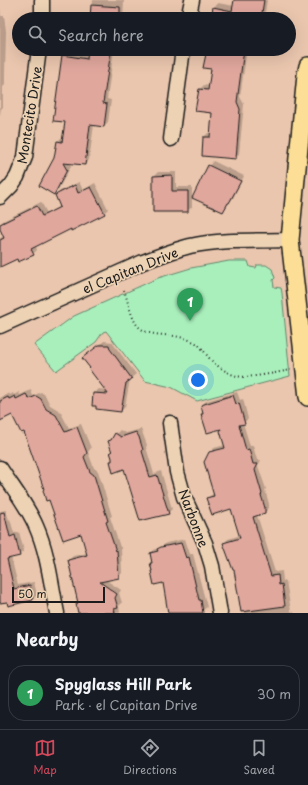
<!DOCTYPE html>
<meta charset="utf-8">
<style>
body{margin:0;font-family:"Playpen Sans",sans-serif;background:#242831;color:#f1f3f6}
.scale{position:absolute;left:12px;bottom:10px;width:93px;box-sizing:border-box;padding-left:4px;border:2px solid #1c1c1c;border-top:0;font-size:11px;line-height:14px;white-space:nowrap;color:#1c1c1c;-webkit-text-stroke:3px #edd2b4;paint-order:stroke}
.you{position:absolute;left:198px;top:380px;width:14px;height:14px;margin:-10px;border:3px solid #fff;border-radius:50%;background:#1a73e8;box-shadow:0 0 0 6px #1a73e833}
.badge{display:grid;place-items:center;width:26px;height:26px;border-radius:50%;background:#d1495b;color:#fff;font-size:13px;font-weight:700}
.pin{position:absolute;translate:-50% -33px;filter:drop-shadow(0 1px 2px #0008)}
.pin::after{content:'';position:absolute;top:21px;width:14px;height:12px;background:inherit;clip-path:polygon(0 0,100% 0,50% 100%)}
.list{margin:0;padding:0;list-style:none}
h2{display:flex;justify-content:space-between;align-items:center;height:52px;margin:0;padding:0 16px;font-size:17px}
h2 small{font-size:13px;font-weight:400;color:#9ea1a6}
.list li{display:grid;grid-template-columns:26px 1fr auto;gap:12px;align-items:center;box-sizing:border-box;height:56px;margin:0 8px 8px;padding:0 8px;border:1px solid #363941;border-radius:16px}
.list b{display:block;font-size:15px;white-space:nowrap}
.list p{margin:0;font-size:13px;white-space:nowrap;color:#9ea1a6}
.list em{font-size:13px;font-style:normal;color:#9ea1a6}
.icon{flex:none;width:22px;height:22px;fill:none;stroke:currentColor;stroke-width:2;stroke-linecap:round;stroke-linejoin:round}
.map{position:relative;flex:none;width:308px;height:613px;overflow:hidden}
.search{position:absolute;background:#171b24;box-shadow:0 4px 16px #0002;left:12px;right:12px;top:12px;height:44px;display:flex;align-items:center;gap:10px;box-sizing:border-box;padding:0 14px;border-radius:22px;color:#9ea1a6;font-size:15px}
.sheet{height:116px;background:#171b24}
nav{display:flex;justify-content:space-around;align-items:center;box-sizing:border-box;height:56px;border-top:1px solid #363941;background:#171b24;font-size:11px;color:#9ea1a6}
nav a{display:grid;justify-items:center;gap:2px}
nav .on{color:#d1495b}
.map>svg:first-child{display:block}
.green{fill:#a9efbc;stroke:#62866c}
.shadow{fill:#0003}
.building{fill:#e0a79d;stroke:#1c1c1c}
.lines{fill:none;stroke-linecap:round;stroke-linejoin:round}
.minor-casing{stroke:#1c1c1c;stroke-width:17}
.major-casing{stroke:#1c1c1c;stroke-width:20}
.path{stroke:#1c1c1c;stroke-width:2;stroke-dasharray:1 3;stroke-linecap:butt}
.minor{stroke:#edd2b4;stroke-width:14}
.major{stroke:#fcde96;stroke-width:17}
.labels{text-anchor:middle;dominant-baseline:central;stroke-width:3.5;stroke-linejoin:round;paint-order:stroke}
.street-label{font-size:13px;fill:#1c1c1c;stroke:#edd2b4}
</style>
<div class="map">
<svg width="308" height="613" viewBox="0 0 308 613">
<rect width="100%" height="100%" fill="#eac6ae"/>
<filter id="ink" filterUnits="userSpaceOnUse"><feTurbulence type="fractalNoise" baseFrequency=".025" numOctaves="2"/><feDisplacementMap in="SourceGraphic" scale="8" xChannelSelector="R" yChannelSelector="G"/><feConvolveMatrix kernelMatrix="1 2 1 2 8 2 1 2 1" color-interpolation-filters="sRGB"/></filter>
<g filter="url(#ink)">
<polygon class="green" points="229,261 248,261 250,267 256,268 257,265 266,265 272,269 275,278 273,280 274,287 281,288 282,293 290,376 197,401 171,387 145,381 106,331 103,332 96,342 56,371 34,345 74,316 158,278 191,268"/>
<g class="shadow">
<polygon points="93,0 124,0 123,19 69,19 72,16 84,17 87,14 92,14"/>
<polygon points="235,0 267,0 264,19 212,19 214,7 218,3 234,6"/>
<polygon points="0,8 1,16 4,16 6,31 5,75 5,85 3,87 3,107 1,109 0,116"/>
<polygon points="66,49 114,49 107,99 111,100 108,122 104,126 94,125 89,160 85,164 69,162 71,166 58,190 54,194 55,158 58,141 62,137 64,137 66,121 63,56 66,53"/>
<polygon points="207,49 247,49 240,97 244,104 239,154 235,158 203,155 204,137 208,133 212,133 213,113 200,89 204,85 210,86 212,68"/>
<polygon points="213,161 244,176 233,198 223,211 209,166"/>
<polygon points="158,172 176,172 176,187 192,187 192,207 187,211 154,176"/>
<polygon points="79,182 83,190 95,183 108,209 104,213 71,228 36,246 37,250 33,254 17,258 0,266 0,238 5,236 0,224 3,221 41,202 47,213 60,206 56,196 60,191"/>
<polygon points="104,341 113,342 114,345 136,374 130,379 125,407 121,411 94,393 99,389 106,390 91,368 88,354"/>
<polygon points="31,390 33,396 41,392 45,395 50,405 60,411 69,428 81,424 91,448 88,452 94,468 98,471 112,516 110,517 120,547 121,547 122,573 118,577 106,580 121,590 119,593 122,603 119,606 120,613 79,613 79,603 69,560 73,556 87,553 81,533 45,489 24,430 13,414 0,420 0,398 9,393 10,395 13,393 14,395 19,392 20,395"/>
<polygon points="237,392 240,400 243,399 248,419 243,423 250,446 253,446 257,460 261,460 258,466 266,489 265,490 269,504 269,508 265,512 257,515 275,572 282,571 283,581 286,581 291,611 295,613 243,613 235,569 224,543 228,539 241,535 231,507 207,498 214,493 210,453 214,448 225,445 223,428 202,415 204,413 202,405 206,401"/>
<polygon points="141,429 147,445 146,447 154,474 161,471 172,509 168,513 125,468 111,462 113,460 111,453 113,451 110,441 116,434 120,430 126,433"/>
<polygon points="6,510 9,520 10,519 14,533 19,532 24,551 19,555 11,557 18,585 34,582 37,595 33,599 9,604 8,600 0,602 0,511"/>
<polygon points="185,539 190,554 193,554 207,607 202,611 197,613 169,613 164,582 151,563 153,562 151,553 155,549 160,548 166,543"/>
</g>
<g class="building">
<polygon points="234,0 264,0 261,19 211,19 213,7 232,11"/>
<polygon points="91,5 120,7 120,19 90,19"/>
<polygon points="88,49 111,51 103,103 107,104 104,127 90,125 85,165 63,163 67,170 54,195 39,186 54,158 57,141 62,142 65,122 53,121 62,55 87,59"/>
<polygon points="207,49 244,49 237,102 240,109 236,159 202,156 203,137 210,137 212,113 195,111 199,89 208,90 211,69 203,68"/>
<polygon points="208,165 241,181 229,203 228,203 223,212 192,198"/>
<polygon points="172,175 172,191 188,191 188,212 153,212 153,176"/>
<polygon points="75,185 78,193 91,187 105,214 71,231 71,229 31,249 34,255 18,262 17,259 0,267 0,240 4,238 0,229 0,224 37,206 42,216 60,207 55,195"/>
<polygon points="99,345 109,345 110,349 132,379 126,383 121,412 96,409 96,406 92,406 93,393 108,394 89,369 90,368 82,358"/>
<polygon points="26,394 29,399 36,396 41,399 46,409 56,415 65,432 77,427 87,453 84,457 90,472 94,475 108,521 106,522 116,551 117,550 119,578 100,582 117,594 115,598 118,608 114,609 115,613 78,613 76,604 78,603 68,560 87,555 81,534 63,540 49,500 46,501 43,490 44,489 24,432 21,433 12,415 0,421 0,401 8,397 9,399 15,396 16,399"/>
<polygon points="233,395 236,404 239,403 245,424 239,425 246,450 249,449 253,464 258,464 255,470 262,494 261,495 265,508 265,513 253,517 271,576 278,575 279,585 282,584 285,606 241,612 234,570 233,570 223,543 240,538 231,509 212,515 206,498 214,496 204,462 209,452 225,448 220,431 221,429 207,433 201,414 203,414 201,405"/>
<polygon points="136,432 139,437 143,450 142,451 150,477 157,475 169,514 140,521 124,469 113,473 110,461 112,461 112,458 110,452 112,452 108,441 111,440 115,433 121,437"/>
<polygon points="4,512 10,537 15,535 20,556 7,559 14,589 30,585 33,600 8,606 7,602 0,603 0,513"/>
<polygon points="181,543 186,558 189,557 199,600 201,600 203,613 168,613 163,583 154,585 151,571 152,571 150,563 152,563 150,553 158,551 157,549 161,547"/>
</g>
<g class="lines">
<g class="minor-casing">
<g id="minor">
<polyline points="42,19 42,0"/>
<polyline points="188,19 192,0"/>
<polyline points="171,139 183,49"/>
<polyline points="0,197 11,186 17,177 25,157 39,49"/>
<path d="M 0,326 L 143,262 C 159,256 174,250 190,246 C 223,239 257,241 290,240"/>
<polyline points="170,423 177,472 184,497 205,543 212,566 220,613"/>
<path d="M 0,468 C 12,487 27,505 36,526 C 48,553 51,584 57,613"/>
</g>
</g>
<g class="major-casing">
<polyline id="major" points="308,66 306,75 290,240 308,397"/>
</g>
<path class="path" d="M 124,290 C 127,299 131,315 135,322 C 143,336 160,334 174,336 C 181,337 188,339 194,342 C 202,346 205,354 211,360 C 217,366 228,374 237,376 C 248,379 279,372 291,370"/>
<use href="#minor" class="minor"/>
<use href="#major" class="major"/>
</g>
</g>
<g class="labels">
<g class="street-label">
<text transform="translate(29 115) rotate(-81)">Montecito Drive</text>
<text transform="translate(130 270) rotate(-22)">el Capitan Drive</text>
<text transform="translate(194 518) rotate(69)">Narbonne</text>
</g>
</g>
</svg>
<div class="scale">50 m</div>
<div class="you"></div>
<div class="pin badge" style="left:190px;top:321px;background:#2e9e5b">1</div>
<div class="search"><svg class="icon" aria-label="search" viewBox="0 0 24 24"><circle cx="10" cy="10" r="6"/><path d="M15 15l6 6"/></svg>Search here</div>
</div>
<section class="sheet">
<h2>Nearby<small></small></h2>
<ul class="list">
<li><span class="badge" style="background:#2e9e5b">1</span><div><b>Spyglass Hill Park</b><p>Park · el Capitan Drive</p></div><em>30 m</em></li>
</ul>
</section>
<nav>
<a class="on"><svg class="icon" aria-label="map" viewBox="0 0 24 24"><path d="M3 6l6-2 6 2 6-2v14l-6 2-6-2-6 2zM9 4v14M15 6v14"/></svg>Map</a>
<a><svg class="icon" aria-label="directions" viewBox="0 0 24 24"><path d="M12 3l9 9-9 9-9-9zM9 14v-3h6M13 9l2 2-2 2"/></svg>Directions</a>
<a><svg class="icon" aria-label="saved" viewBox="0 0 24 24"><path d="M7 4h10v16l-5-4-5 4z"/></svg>Saved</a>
</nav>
